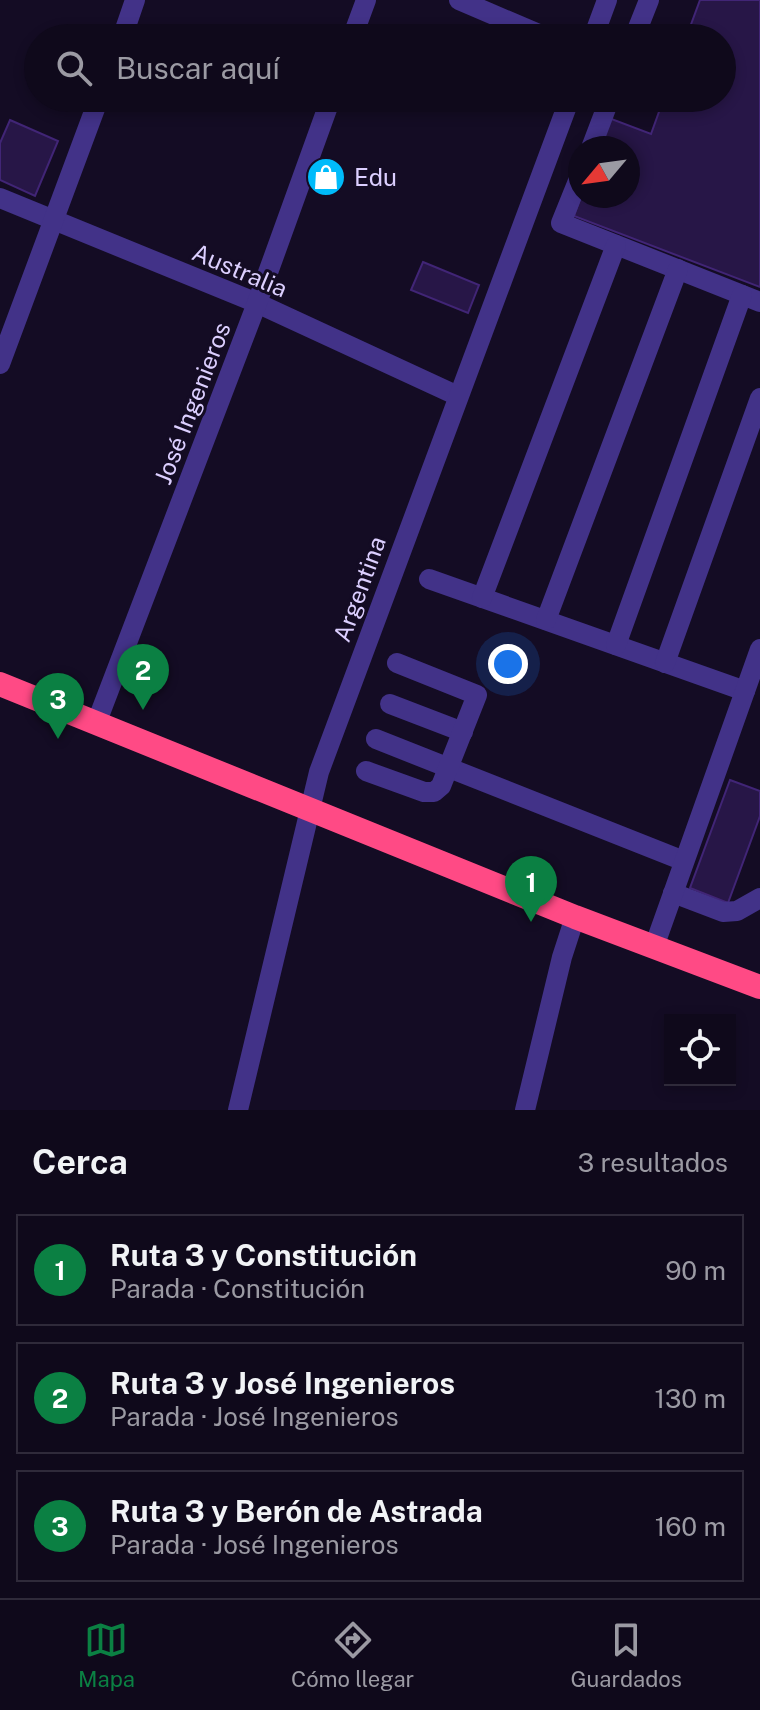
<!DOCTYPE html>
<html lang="es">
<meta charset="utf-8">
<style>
body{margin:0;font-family:"Public Sans",sans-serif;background:#1d1728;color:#f1f3f6}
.controls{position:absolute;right:24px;bottom:24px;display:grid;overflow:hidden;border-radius:0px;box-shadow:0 4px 12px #0003}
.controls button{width:72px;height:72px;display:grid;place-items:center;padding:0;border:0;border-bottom:2px solid #2f2a3a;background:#0f091b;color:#f1f3f6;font:40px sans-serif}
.compass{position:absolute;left:568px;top:136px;width:72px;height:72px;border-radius:50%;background:#0f091b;box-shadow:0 4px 12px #0003;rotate:241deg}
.you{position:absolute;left:508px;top:664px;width:28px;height:28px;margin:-20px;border:6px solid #fff;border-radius:50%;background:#1a73e8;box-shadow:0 0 0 12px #1a73e833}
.badge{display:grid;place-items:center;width:52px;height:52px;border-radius:50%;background:#0b8043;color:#fff;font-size:26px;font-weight:700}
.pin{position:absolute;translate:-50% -66px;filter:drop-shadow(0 2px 4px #0008)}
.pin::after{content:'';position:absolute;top:42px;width:28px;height:24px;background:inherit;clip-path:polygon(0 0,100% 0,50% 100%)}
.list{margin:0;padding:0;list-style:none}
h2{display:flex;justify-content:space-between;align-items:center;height:104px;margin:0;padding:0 32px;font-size:34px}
h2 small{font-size:26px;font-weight:400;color:#9b9aa3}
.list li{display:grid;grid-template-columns:52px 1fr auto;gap:24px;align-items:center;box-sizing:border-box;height:112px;margin:0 16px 16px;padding:0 16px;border:2px solid #2f2a3a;border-radius:0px}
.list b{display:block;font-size:30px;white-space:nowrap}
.list p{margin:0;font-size:26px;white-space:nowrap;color:#9b9aa3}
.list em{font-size:26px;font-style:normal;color:#9b9aa3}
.icon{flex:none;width:44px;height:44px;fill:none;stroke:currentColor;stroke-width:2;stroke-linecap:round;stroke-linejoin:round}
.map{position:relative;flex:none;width:760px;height:1110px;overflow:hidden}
.search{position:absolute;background:#0f091b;box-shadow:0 4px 12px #0003;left:24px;right:24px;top:24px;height:88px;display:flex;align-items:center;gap:20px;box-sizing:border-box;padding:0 28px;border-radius:44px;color:#9b9aa3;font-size:30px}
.sheet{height:488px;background:#0f091b}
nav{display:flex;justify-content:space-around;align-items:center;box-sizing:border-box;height:112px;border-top:2px solid #2f2a3a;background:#0f091b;font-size:22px;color:#9b9aa3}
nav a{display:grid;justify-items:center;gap:4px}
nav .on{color:#0b8043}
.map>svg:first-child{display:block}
.building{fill:#271647;stroke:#412576;stroke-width:2}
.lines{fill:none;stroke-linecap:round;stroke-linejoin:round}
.minor{stroke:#423288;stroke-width:20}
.highway{stroke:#ff4a85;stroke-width:24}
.labels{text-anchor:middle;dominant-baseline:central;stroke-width:6;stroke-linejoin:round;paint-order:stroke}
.poi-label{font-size:24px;fill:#dccfff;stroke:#140c24;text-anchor:start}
.street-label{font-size:24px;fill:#dccfff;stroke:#140c24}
</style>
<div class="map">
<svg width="760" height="1110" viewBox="0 0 760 1110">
<rect width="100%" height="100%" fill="#140c24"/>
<g class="building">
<polygon points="700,0 760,0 760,287 574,216 581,196 628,196 628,148 599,148 609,118 651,134 664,98 722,98 722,38 686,38"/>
<polygon points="10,120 58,141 35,196 0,180 0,143"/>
<polygon points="423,262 479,285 468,313 411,290"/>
<polygon points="730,780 760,791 760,816 728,903 690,888"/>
</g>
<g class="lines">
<g class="minor">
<polyline points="459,0 548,38"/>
<polyline points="122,38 135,0"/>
<polyline points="352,38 366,0"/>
<polyline points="593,38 607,0"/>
<polyline points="634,38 649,0"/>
<polyline points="591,148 610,98"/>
<polyline points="580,176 561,223 760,302"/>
<polyline points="0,198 257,303 458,396"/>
<polyline points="0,364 99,98"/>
<polyline points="429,579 745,691"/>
<polyline points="482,598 616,245"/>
<polyline points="546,620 678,269"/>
<polyline points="616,645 742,295"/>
<polyline points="665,663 760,398"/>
<polyline points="390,704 463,732"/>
<polyline points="96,724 257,303 331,98"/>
<polyline points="376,739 684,861"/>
<polyline points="366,771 424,792 434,792 441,786 477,695 397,663"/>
<polyline points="673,893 723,912 737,911 760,898"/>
<polyline points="654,947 760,649"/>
<polyline points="238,1110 319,772 570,98"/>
<polyline points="525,1110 562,957 575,917"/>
</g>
<polyline class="highway" points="0,684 575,917 760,987"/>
</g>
<defs>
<g id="shop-disc" transform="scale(2)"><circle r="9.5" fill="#00bbfa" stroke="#140c24"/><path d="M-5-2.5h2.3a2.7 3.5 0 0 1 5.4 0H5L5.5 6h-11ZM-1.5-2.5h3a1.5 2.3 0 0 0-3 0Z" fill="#fff"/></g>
</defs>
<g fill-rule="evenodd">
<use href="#shop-disc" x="326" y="177"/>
</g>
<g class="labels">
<g class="poi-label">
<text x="354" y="177">Edu</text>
</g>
<g class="street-label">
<text transform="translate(240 270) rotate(23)">Australia</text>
<text transform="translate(192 403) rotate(-69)">José Ingenieros</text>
<text transform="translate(359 589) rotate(-70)">Argentina</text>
</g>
</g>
</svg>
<div class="controls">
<button><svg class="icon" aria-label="locate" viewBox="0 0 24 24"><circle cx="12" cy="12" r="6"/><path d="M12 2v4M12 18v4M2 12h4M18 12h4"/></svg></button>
</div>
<svg class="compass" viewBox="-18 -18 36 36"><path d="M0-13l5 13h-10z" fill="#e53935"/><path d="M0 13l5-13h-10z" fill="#9b9aa3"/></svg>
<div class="you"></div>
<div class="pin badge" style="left:531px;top:922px">1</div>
<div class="pin badge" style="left:143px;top:710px">2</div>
<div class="pin badge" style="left:58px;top:739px">3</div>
<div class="search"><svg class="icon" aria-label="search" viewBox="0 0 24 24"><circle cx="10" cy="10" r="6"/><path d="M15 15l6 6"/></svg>Buscar aquí</div>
</div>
<section class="sheet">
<h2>Cerca<small>3 resultados</small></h2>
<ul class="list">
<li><span class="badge">1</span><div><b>Ruta 3 y Constitución</b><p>Parada · Constitución</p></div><em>90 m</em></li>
<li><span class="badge">2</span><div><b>Ruta 3 y José Ingenieros</b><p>Parada · José Ingenieros</p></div><em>130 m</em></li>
<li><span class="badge">3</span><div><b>Ruta 3 y Berón de Astrada</b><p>Parada · José Ingenieros</p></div><em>160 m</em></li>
</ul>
</section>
<nav>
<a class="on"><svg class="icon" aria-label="map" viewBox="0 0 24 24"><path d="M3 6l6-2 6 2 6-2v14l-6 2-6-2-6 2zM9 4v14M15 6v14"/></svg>Mapa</a>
<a><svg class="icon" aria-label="directions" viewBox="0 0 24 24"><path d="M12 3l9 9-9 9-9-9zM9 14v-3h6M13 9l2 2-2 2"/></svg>Cómo llegar</a>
<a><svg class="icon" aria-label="saved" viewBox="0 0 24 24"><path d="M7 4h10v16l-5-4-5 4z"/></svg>Guardados</a>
</nav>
